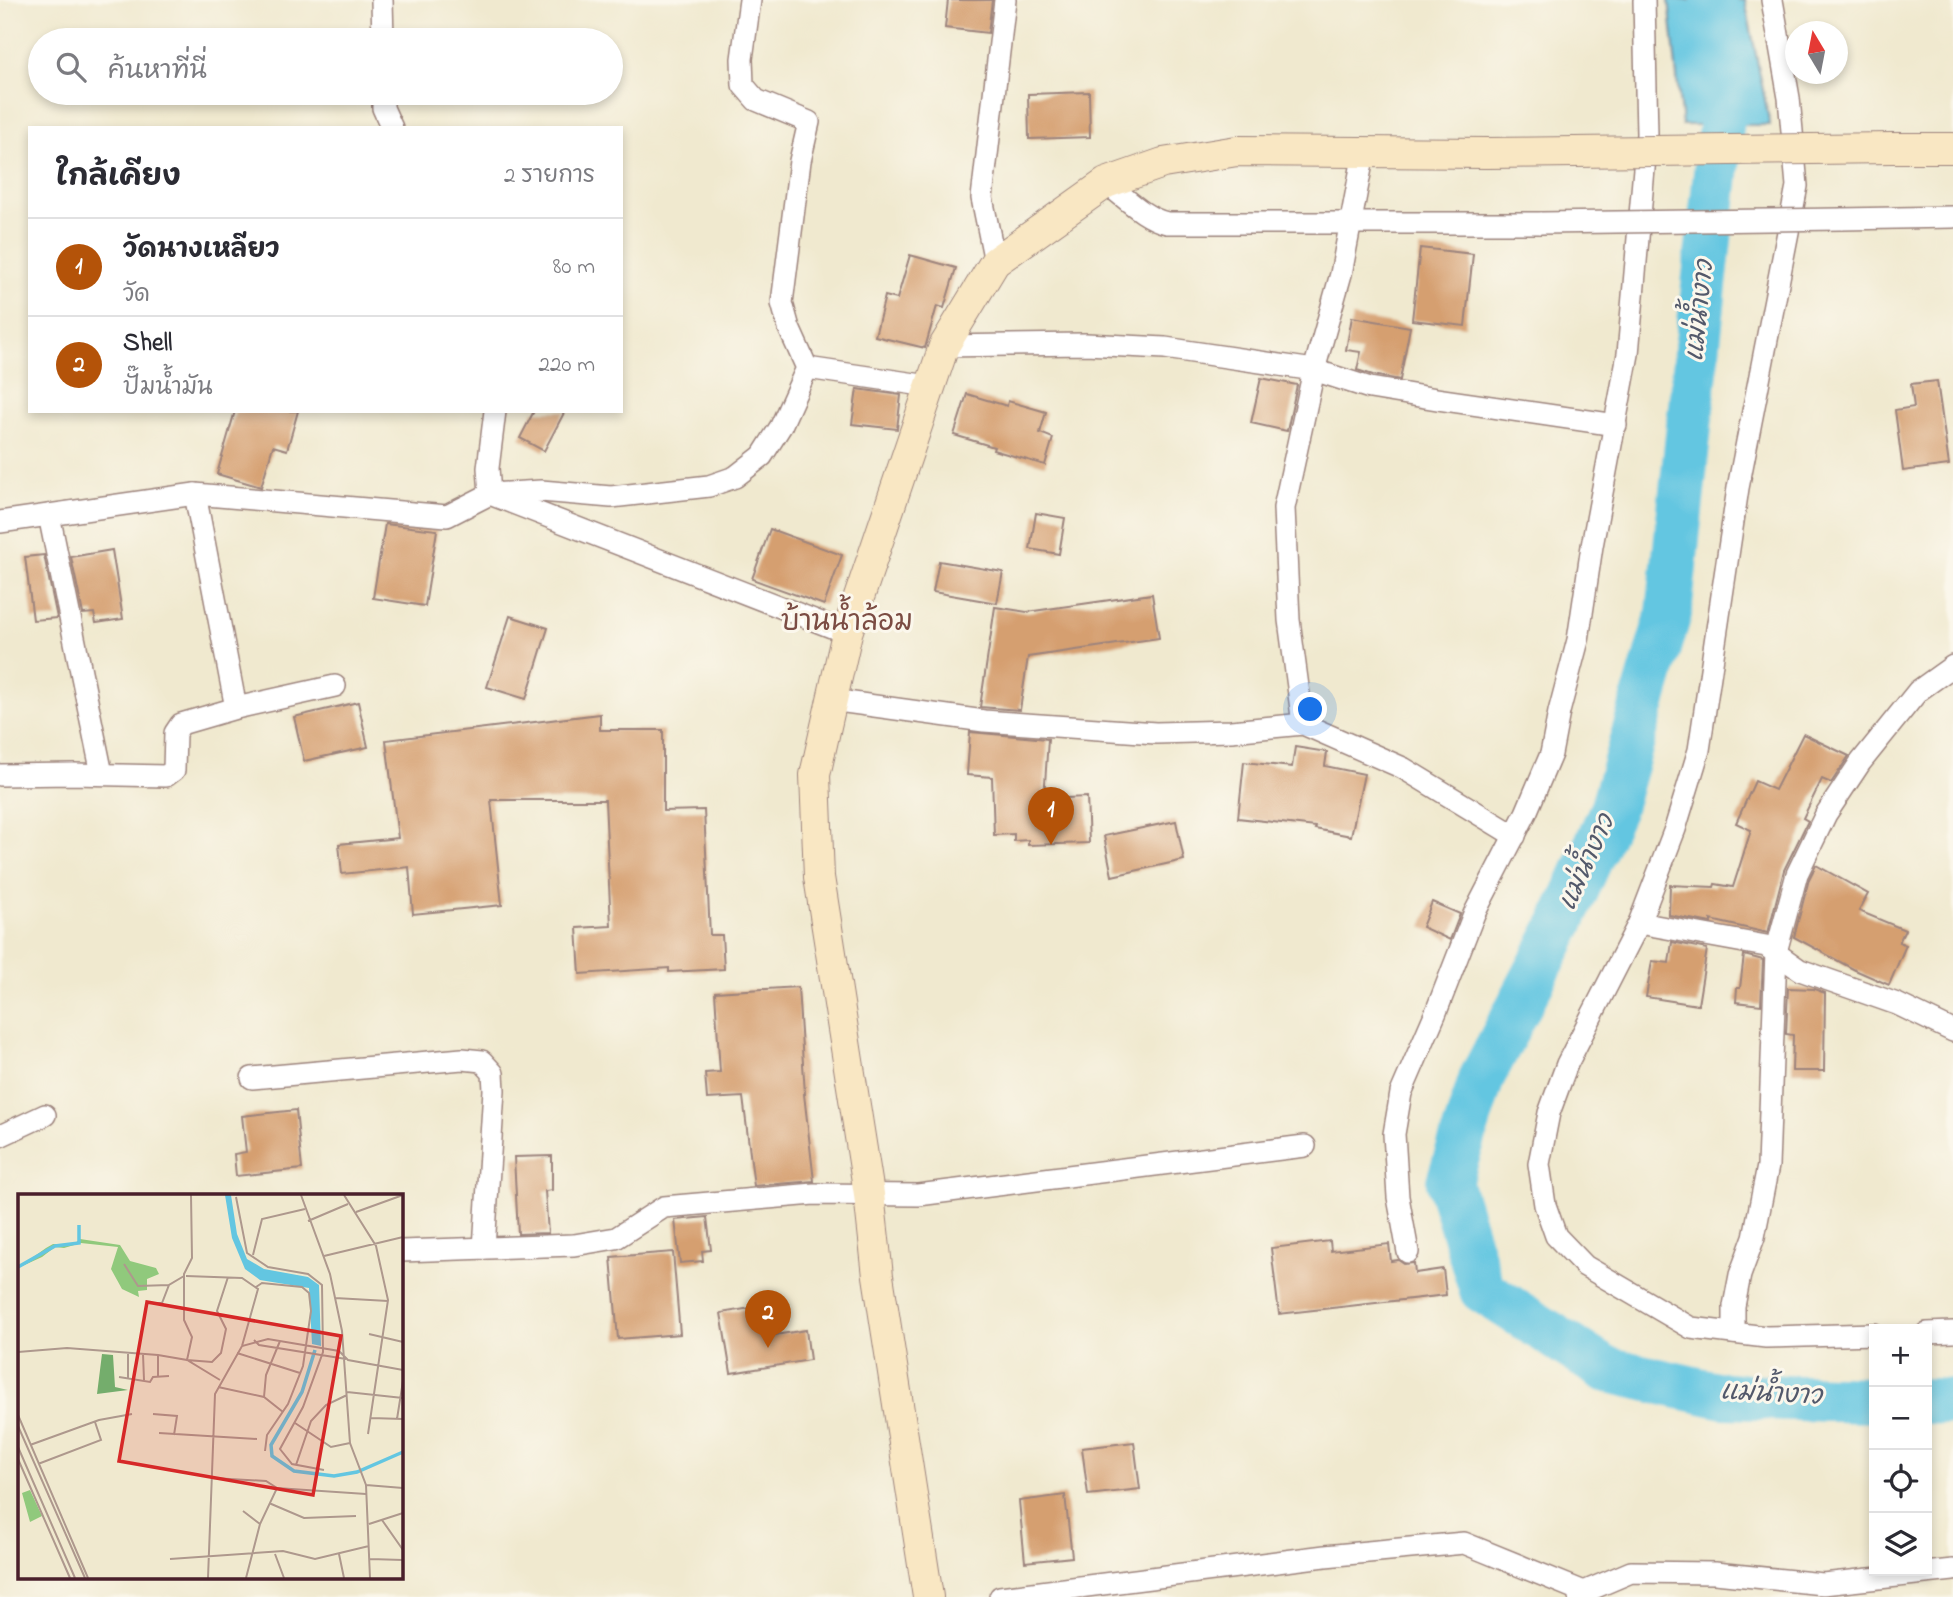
<!DOCTYPE html>
<html lang="th">
<meta charset="utf-8">
<style>
body{margin:0;font-family:"Indie Flower","Playpen Sans Thai",sans-serif;background:#f7f7f7;color:#2b2b33}
.controls{position:absolute;right:21px;bottom:21px;display:grid;overflow:hidden;border-radius:0px;box-shadow:0 4px 10px #0003}
.controls button{width:63px;height:63px;display:grid;place-items:center;padding:0;border:0;border-bottom:2px solid #e1e1e2;background:#fff;color:#2b2b33;font:35px sans-serif}
.compass{position:absolute;left:1785px;top:21px;width:63px;height:63px;border-radius:50%;background:#fff;box-shadow:0 4px 10px #0003;rotate:350deg}
.you{position:absolute;left:1311px;top:710px;width:24px;height:24px;margin:-18px;border:5px solid #fff;border-radius:50%;background:#1a73e8;box-shadow:0 0 0 10px #1a73e833}
.badge{display:grid;place-items:center;width:46px;height:46px;border-radius:50%;background:#b45309;color:#fff;font-size:23px;font-weight:700}
.pin{position:absolute;translate:-50% -58px;filter:drop-shadow(0 2px 4px #0008)}
.pin::after{content:'';position:absolute;top:37px;width:24px;height:21px;background:inherit;clip-path:polygon(0 0,100% 0,50% 100%)}
.list{margin:0;padding:0;list-style:none}
h2{display:flex;justify-content:space-between;align-items:center;height:91px;margin:0;padding:0 28px;font-size:30px}
h2 small{font-size:23px;font-weight:400;color:#7c7c81}
.list li{display:grid;grid-template-columns:46px 1fr auto;gap:21px;align-items:center;box-sizing:border-box;height:98px;padding:0 28px;border-top:2px solid #e1e1e2}
.list b{display:block;font-size:26px;white-space:nowrap}
.list p{margin:0;font-size:23px;white-space:nowrap;color:#7c7c81}
.list em{font-size:23px;font-style:normal;color:#7c7c81}
.icon{flex:none;width:38px;height:38px;fill:none;stroke:currentColor;stroke-width:2;stroke-linecap:round;stroke-linejoin:round}
.map{position:relative;flex:none;width:1953px;height:1597px;overflow:hidden}
.search{position:absolute;background:#fff;box-shadow:0 4px 10px #0003;left:28px;top:28px;width:595px;height:77px;display:flex;align-items:center;gap:18px;box-sizing:border-box;padding:0 24px;border-radius:38px;color:#7c7c81;font-size:26px}
.panel{position:absolute;background:#fff;box-shadow:0 4px 10px #0003;left:28px;top:126px;width:595px;height:287px;border-radius:0px}
.map>svg:first-child{display:block}
.water{fill:#63c6e1;stroke:#567286;stroke-width:2}
.lines{fill:none;stroke-linecap:round;stroke-linejoin:round}
.river{stroke:#63c6e1;stroke-width:46}
.building{fill:#d59f70}
.street-casing{stroke:#9d847d;stroke-width:24}
.secondary-casing{stroke:#9d847d;stroke-width:32}
.street{stroke:#fff;stroke-width:21}
.secondary{stroke:#f9e7c3;stroke-width:30}
.street-bridge-casing{stroke:#9d847d;stroke-width:24;stroke-linecap:butt}
.secondary-bridge-casing{stroke:#9d847d;stroke-width:32;stroke-linecap:butt}
.street-bridge{stroke:#fff;stroke-width:21}
.secondary-bridge{stroke:#f9e7c3;stroke-width:30}
.labels{text-anchor:middle;dominant-baseline:central;stroke-width:6;stroke-linejoin:round;paint-order:stroke}
.water-label{font-size:26px;font-style:italic;fill:#53596b;stroke:#fbf7ec}
.quarter-label{font-size:28px;fill:#7b4c43;stroke:#fbf7ec}
.inset-river{fill:none;stroke:#63c6e1;stroke-width:3.5}
.inset-road{fill:none;stroke:#ae988d;stroke-width:2}
.view{fill:#d62828;fill-opacity:0.15;stroke:#d62828;stroke-width:3.5}
.inset-edge{fill:none;stroke:#4a1f2b;stroke-width:3.5}
</style>
<div class="map">
<svg width="1953" height="1597" viewBox="0 0 1953 1597">
<rect width="100%" height="100%" fill="#fbf7ec"/>
<filter id="ink" filterUnits="userSpaceOnUse"><feTurbulence type="fractalNoise" baseFrequency=".0143" numOctaves="2"/><feDisplacementMap in="SourceGraphic" scale="14" xChannelSelector="R" yChannelSelector="G"/><feConvolveMatrix kernelMatrix="1 2 1 2 8 2 1 2 1" color-interpolation-filters="sRGB"/></filter>
<filter id="wash" filterUnits="userSpaceOnUse"><feTurbulence type="fractalNoise" baseFrequency=".00686" numOctaves="4" result="noise"/><feDisplacementMap in="SourceGraphic" scale="28" xChannelSelector="R" yChannelSelector="G"/><feGaussianBlur stdDeviation="1.57" result="paint"/><feColorMatrix in="noise" values="0 0 0 0 0 0 0 0 0 0 0 0 0 0 0 0 0 1.4 0 .05"/><feComposite in="paint" operator="in"/></filter>
<g filter="url(#wash)">
<rect width="100%" height="100%" fill="#f0e9cf"/>
<polygon class="water" points="1669,0 1745,0 1770,125 1682,125"/>
<g class="lines">
<g class="river">
<polyline points="1714,0 1727,71 1669,613 1612,810 1559,929 1482,1077 1449,1182 1482,1290 1605,1369 1724,1396 1874,1400"/>
<polyline points="1927,1401 1953,1402"/>
</g>
</g>
<g id="blocks">
<g class="building">
<polygon points="948,0 992,0 988,33 945,28"/>
<polygon points="1089,92 1090,137 1029,139 1028,94"/>
<polygon points="1420,248 1473,254 1465,326 1412,320"/>
<polygon points="910,255 956,268 944,308 937,306 925,348 875,336 885,296 897,299"/>
<polygon points="1352,317 1410,327 1400,380 1373,375 1357,370 1361,352 1346,350"/>
<polygon points="1261,378 1297,385 1287,431 1251,423"/>
<polygon points="1937,381 1949,465 1903,471 1895,410 1914,407 1911,384"/>
<polygon points="857,389 901,395 897,429 852,424"/>
<polygon points="967,394 1007,406 1008,401 1046,412 1040,433 1053,438 1045,465 993,450 994,447 954,435"/>
<polygon points="235,411 298,411 287,450 273,446 261,487 217,474"/>
<polygon points="534,411 565,411 544,451 520,438"/>
<polygon points="1036,513 1065,518 1059,554 1030,549"/>
<polygon points="385,524 437,530 425,606 373,598"/>
<polygon points="770,529 842,555 824,605 752,579"/>
<polygon points="112,550 123,619 96,623 94,613 83,614 71,557"/>
<polygon points="44,555 57,618 33,620 25,557"/>
<polygon points="939,561 1003,572 997,603 933,592"/>
<polygon points="1152,594 1159,638 1028,657 1020,710 980,707 995,607 1027,612"/>
<polygon points="510,616 548,628 526,699 487,687"/>
<polygon points="358,702 368,747 304,761 294,717"/>
<polygon points="600,714 600,730 663,730 663,811 704,810 710,935 722,935 724,969 669,972 669,968 580,974 577,928 611,926 605,800 491,800 502,905 413,914 409,867 342,874 339,844 398,838 386,740"/>
<polygon points="970,732 1048,739 1044,799 1087,797 1089,843 1028,845 1028,840 1014,841 1014,834 994,835 992,777 967,775"/>
<polygon points="1803,734 1849,756 1831,783 1822,779 1803,818 1808,821 1784,870 1768,933 1711,920 1711,923 1669,915 1670,885 1714,887 1715,884 1733,887 1751,830 1736,823 1755,781 1775,790"/>
<polygon points="1295,747 1327,752 1325,766 1364,774 1351,836 1315,829 1316,827 1238,818 1244,762 1292,767"/>
<polygon points="1176,821 1184,860 1112,876 1104,836"/>
<polygon points="1816,865 1868,894 1859,911 1905,930 1899,942 1906,945 1889,985 1855,970 1794,937 1809,879"/>
<polygon points="1432,902 1460,914 1450,940 1422,927"/>
<polygon points="1672,942 1707,949 1698,1005 1646,997 1652,961 1669,963"/>
<polygon points="1744,955 1763,960 1761,1005 1736,1002 1737,988 1740,988"/>
<polygon points="798,987 805,1094 804,1094 814,1181 754,1186 743,1097 707,1099 705,1073 720,1072 715,992"/>
<polygon points="1788,988 1814,989 1825,993 1824,1071 1792,1071 1793,1035 1786,1034"/>
<polygon points="296,1110 302,1169 236,1176 234,1154 246,1152 242,1116"/>
<polygon points="552,1156 552,1190 545,1191 548,1233 518,1234 514,1157"/>
<polygon points="707,1217 711,1250 702,1251 703,1261 680,1263 675,1220"/>
<polygon points="1330,1241 1331,1251 1389,1244 1391,1261 1398,1260 1404,1264 1414,1263 1415,1273 1443,1269 1446,1295 1279,1314 1271,1248"/>
<polygon points="673,1252 680,1334 618,1339 611,1257"/>
<polygon points="763,1306 769,1336 806,1330 810,1360 731,1373 721,1313"/>
<polygon points="1134,1442 1140,1489 1088,1495 1082,1448"/>
<polygon points="1065,1495 1072,1557 1025,1562 1019,1501"/>
</g>
</g>
</g>
<g filter="url(#ink)">
<use href="#blocks" fill-opacity="0" stroke="#9d847d" stroke-width="2"/>
<g class="lines">
<g class="street-casing">
<g id="street">
<polyline points="382,0 383,40"/>
<polyline points="1772,0 1789,98 1797,186 1738,488 1699,750 1675,829 1639,923 1567,1064 1549,1113 1539,1164 1545,1205 1556,1236 1585,1266 1691,1328 1766,1337 1874,1334"/>
<polyline points="383,93 383,108 392,128"/>
<path d="M 1106,183 C 1125,197 1144,218 1167,223 L 1541,223"/>
<polyline points="1841,219 1953,217"/>
<polyline points="995,262 982,198 1005,0"/>
<polyline points="944,346 1086,344 1165,348 1314,370 1370,388 1437,399 1616,425"/>
<polyline points="807,368 929,386"/>
<polyline points="495,411 488,468 490,494 541,491 611,497 709,486 735,477 762,456 781,426 807,368 789,328 782,303 800,161 809,122 756,100 743,85 742,59 750,0"/>
<polyline points="195,494 236,708"/>
<polyline points="49,515 102,774"/>
<polyline points="0,522 195,494 447,516 490,494 847,633"/>
<polyline points="831,700 984,721 1156,733 1231,731 1303,724 1403,768 1515,836"/>
<polyline points="1303,724 1289,620 1284,508 1314,370 1341,274 1364,152"/>
<polyline points="0,775 73,774 166,776 174,770 175,733 181,724 236,708 335,686"/>
<polyline points="1639,923 1766,946 1800,970 1897,1004 1953,1031"/>
<polyline points="252,1078 462,1059 482,1061 493,1073 494,1090 484,1248"/>
<polyline points="0,1136 45,1115"/>
<polyline points="401,1251 574,1245 616,1238 664,1207 814,1194 918,1195 1305,1146"/>
<polyline points="1408,1252 1398,1197 1394,1134 1401,1093 1436,1012 1474,914 1526,813 1551,754 1559,712 1578,640 1592,546 1628,354 1647,134 1644,0"/>
<polyline points="1734,1333 1734,1306 1740,1275 1754,1237 1768,1166 1776,952 1797,874 1826,814 1860,763 1918,691 1953,666"/>
<polyline points="1927,1333 1953,1332"/>
<polyline points="1000,1597 1325,1556 1464,1543 1584,1592"/>
<polyline points="1579,1597 1584,1592 1631,1572 1715,1573 1823,1584 1953,1570"/>
</g>
</g>
<g class="secondary-casing">
<g id="secondary">
<polyline points="1892,148 1953,148"/>
<polyline points="928,1597 878,1276 869,1194 819,877 815,775 847,633 944,346 995,262 1106,183 1163,163 1237,151 1487,153"/>
</g>
</g>
<use href="#street" class="street"/>
<use href="#secondary" class="secondary"/>
<g class="street-bridge-casing">
<polyline id="street-bridge" points="1541,223 1841,219"/>
</g>
<g class="secondary-bridge-casing">
<polyline id="secondary-bridge" points="1487,153 1892,148"/>
</g>
<use href="#street-bridge" class="street-bridge"/>
<use href="#secondary-bridge" class="secondary-bridge"/>
</g>
</g>
<g class="labels">
<g class="water-label">
<text transform="translate(1701 311) rotate(-84)">แม่น้ำงาว</text>
<text transform="translate(1588 863) rotate(-66)">แม่น้ำงาว</text>
<text transform="translate(1771 1395) rotate(3)">แม่น้ำงาว</text>
</g>
<g class="quarter-label">
<text x="847" y="623">บ้านน้ำล้อม</text>
</g>
</g>
<g transform="translate(18 1194)">
<rect width="385" height="385" fill="#f0e9cf"/>
<path d="M 62,45 L 102,51 L 112,67 L 138,74 L 141,80 L 129,85 L 129,96 L 120,97 L 121,103 L 104,95 L 93,75 L 100,53 L 63,49 L 46,54 L 37,53 L 24,63 L 0,74 L 28,54 L 35,50 L 55,51 ZM 12,296 L 24,322 L 12,328 L 4,299 Z" fill="#90c97c"/>
<path d="M 84,160 L 95,161 L 97,193 L 110,196 L 79,200 Z" fill="#74ad6c"/>
<path d="M 207,1 L 213,1 L 219,40 L 229,65 L 246,75 L 290,83 L 301,91 L 303,152 L 294,150 L 291,94 L 242,86 L 227,75 L 214,44 Z" fill="#63c6e1"/>
<path class="inset-river" d="M 0,73 L 37,52 L 61,49 L 61,31M 297,156 L 284,198 L 253,251 L 254,262 L 276,277 L 316,282 L 339,278 L 385,258"/>
<path class="inset-road" d="M 173,1 L 174,64 L 166,80 L 166,126 L 174,143 L 169,166 L 194,168 L 203,159 L 208,135 L 199,117 L 210,83M 283,1 L 312,80 L 324,137 L 332,249 L 348,291 L 352,384M 326,1 L 358,52 L 370,106 L 350,240M 218,3 L 229,59 L 250,73 L 290,80 L 304,91 L 305,158 L 285,213 L 262,255 L 274,270 L 306,276M 338,18 L 385,1M 290,27 L 330,10M 235,61 L 244,25 L 287,15M 306,62 L 385,43M 106,70 L 120,92 L 151,91M 168,82 L 224,84 L 240,95 L 224,152M 238,93 L 244,89 L 284,93 L 291,99 L 293,117 L 285,172 L 270,210 L 249,241 L 247,257M 317,104 L 370,107M 137,109 L 144,109 L 151,91 L 166,82M 351,140 L 385,148M 236,146 L 241,151 L 328,165M 0,158 L 49,154 L 140,161 L 169,166 L 202,186M 219,159 L 282,179M 125,160 L 126,186M 140,161 L 140,183M 101,183 L 132,188 L 135,183 L 151,182M 110,184 L 110,160M 200,193 L 246,203 L 265,218M 329,198 L 385,204M 246,203 L 248,181 L 262,147M 135,220 L 159,222 L 156,241M 0,221 L 70,384M 353,224 L 385,225M 379,225 L 385,187M 277,229 L 313,253 L 332,249M 0,232 L 67,384M 141,239 L 239,245M 12,251 L 81,226 L 114,220M 0,253 L 57,384M 0,265 L 52,384M 20,270 L 83,246 L 77,228M 278,271 L 293,227 L 308,211 L 329,201M 194,284 L 248,287 L 259,294M 348,291 L 385,294M 251,309 L 286,324 L 338,322M 225,317 L 242,330M 364,326 L 385,356M 351,330 L 385,319M 257,360 L 266,384M 321,360 L 326,384M 152,365 L 265,357 L 297,365 L 351,352M 352,365 L 385,366M 190,384 L 197,200 L 224,152 L 250,145 L 321,157 L 330,166 L 385,176M 228,384 L 242,330 L 259,294 L 348,300"/>
<path class="view" d="M 129,108 L 323,142 L 295,301 L 101,267 Z"/>
<rect width="385" height="385" class="inset-edge"/>
</g>
</svg>
<div class="controls">
<button>+</button>
<button>−</button>
<button><svg class="icon" aria-label="locate" viewBox="0 0 24 24"><circle cx="12" cy="12" r="6"/><path d="M12 2v4M12 18v4M2 12h4M18 12h4"/></svg></button>
<button><svg class="icon" aria-label="layers" viewBox="0 0 24 24"><path d="M12 4l9 5-9 5-9-5zM3 14l9 5 9-5"/></svg></button>
</div>
<svg class="compass" viewBox="-18 -18 36 36"><path d="M0-13l5 13h-10z" fill="#e53935"/><path d="M0 13l5-13h-10z" fill="#7c7c81"/></svg>
<div class="you"></div>
<div class="pin badge" style="left:1051px;top:845px">1</div>
<div class="pin badge" style="left:768px;top:1348px">2</div>
<div class="search"><svg class="icon" aria-label="search" viewBox="0 0 24 24"><circle cx="10" cy="10" r="6"/><path d="M15 15l6 6"/></svg>ค้นหาที่นี่</div>
<section class="panel">
<h2>ใกล้เคียง<small>2 รายการ</small></h2>
<ul class="list">
<li><span class="badge">1</span><div><b>วัดนางเหลียว</b><p>วัด</p></div><em>80 m</em></li>
<li><span class="badge">2</span><div><b>Shell</b><p>ปั๊มน้ำมัน</p></div><em>220 m</em></li>
</ul>
</section>
</div>
